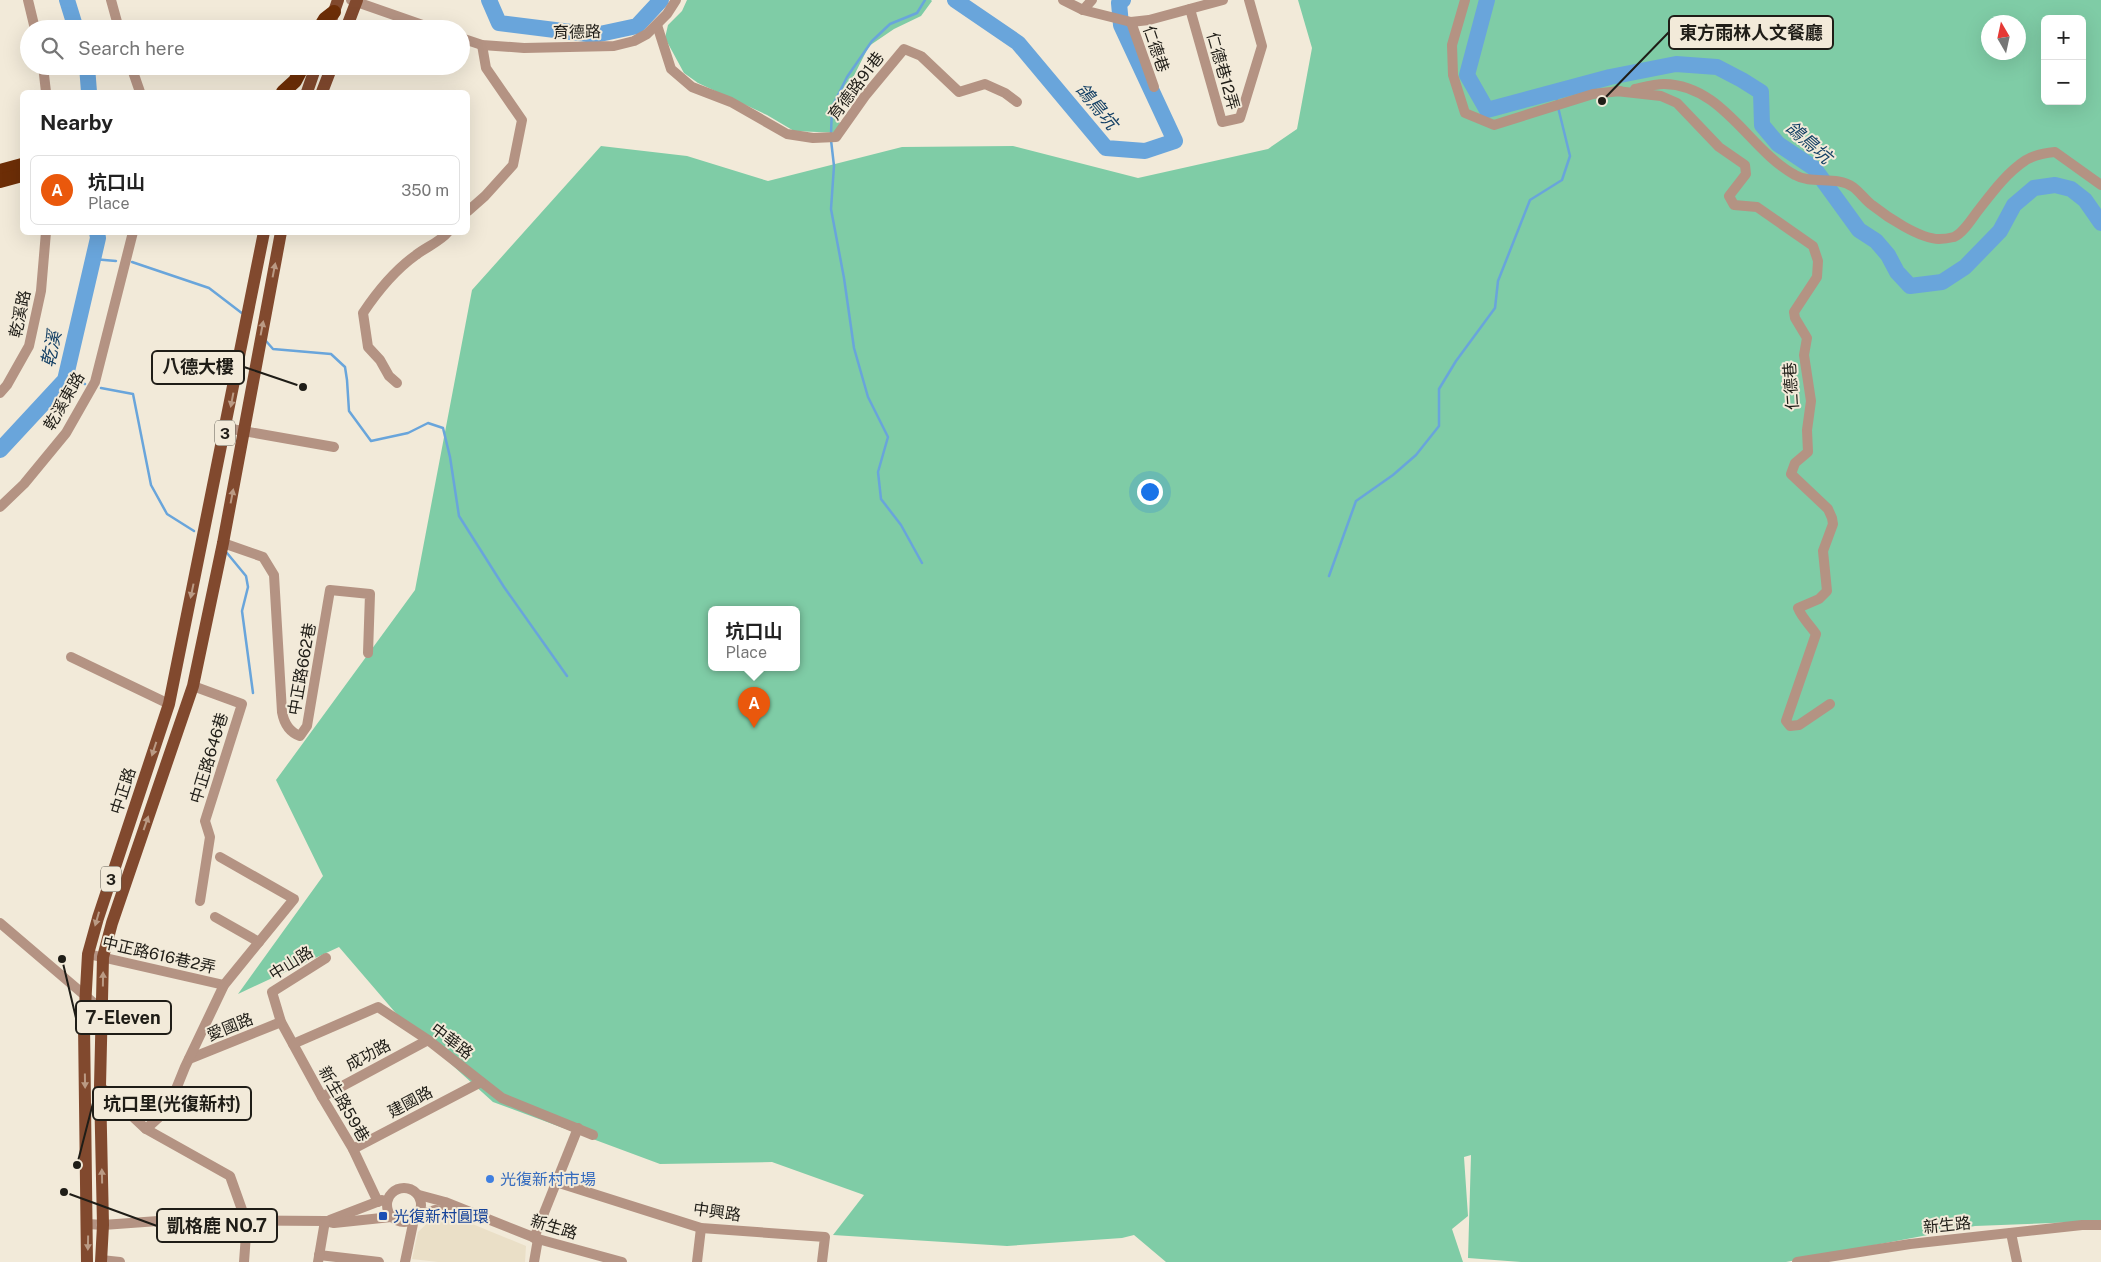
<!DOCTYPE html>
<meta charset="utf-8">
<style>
body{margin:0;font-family:"Public Sans","Noto Sans TC",sans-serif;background:#f6f6f6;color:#222}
.controls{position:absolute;right:15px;top:15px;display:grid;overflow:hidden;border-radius:8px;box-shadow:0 5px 20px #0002}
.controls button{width:45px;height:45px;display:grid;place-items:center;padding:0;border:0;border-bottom:1px solid #e0e0e0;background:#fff;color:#222;font:25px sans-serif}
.compass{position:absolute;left:1981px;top:15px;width:45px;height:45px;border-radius:50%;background:#fff;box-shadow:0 5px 20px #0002;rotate:351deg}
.you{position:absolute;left:1149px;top:491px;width:18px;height:18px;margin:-12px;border:4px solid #fff;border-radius:50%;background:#1a73e8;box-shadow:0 0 0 8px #1a73e833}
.badge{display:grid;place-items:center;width:32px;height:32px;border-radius:50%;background:#ea580c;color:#fff;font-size:16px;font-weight:700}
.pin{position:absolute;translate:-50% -41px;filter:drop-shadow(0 1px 2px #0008)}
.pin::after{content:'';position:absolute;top:26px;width:18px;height:15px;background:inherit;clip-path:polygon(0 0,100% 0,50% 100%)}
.popup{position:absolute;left:708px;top:606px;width:92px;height:65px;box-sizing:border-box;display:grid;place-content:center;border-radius:8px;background:#fff;filter:drop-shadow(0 1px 4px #0005);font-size:16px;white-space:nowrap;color:#767676}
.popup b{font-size:19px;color:#222}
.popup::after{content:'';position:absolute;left:50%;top:100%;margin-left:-10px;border:10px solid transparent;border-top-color:#fff}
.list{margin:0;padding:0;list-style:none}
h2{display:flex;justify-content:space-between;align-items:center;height:65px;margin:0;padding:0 20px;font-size:21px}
h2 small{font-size:16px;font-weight:400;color:#767676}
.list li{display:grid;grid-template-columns:32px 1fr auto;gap:15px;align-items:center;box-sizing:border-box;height:70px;margin:0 10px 10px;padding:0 10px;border:1px solid #e0e0e0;border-radius:8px}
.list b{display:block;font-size:19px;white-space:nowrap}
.list p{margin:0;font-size:16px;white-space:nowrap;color:#767676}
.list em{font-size:16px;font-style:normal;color:#767676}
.icon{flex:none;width:28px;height:28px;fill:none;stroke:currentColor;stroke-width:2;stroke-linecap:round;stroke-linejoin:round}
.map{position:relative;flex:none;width:2101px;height:1262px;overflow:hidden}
.search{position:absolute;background:#fff;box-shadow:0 5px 20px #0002;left:20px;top:20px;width:450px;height:55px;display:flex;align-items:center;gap:12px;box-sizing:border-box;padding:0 18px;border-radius:28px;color:#767676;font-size:19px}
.panel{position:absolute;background:#fff;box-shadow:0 5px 20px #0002;left:20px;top:90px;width:450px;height:145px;border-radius:8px}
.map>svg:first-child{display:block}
.built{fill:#eadfc7}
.green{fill:#7fcca6;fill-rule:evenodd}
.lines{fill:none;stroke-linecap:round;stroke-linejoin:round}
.stream{stroke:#69a5db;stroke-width:2.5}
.river{stroke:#69a5db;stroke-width:16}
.minor{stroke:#b49383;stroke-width:10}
.major{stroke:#81492e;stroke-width:12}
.highway{stroke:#6d2e07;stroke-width:14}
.oneway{fill:#ba9a84}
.shop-dot{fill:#3f7fe0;stroke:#f2ead9;stroke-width:2}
.transit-dot{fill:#1a4fb4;stroke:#f2ead9;stroke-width:2}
.labels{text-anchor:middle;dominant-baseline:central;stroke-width:4;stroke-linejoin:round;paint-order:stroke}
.shield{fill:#f2ead9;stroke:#5e5a51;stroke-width:1}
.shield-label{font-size:15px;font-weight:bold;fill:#1f1d17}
.street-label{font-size:16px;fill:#1f1d17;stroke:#f2ead9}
.shop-label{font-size:16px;fill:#366cbe;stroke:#f2ead9;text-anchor:start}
.transit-label{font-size:16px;fill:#164399;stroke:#f2ead9;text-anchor:start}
.water-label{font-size:18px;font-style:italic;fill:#144065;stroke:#f2ead9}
.leader{fill:none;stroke:#1f1d17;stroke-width:2}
.callout-dot{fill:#1f1d17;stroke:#f2ead9;stroke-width:2}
.callout{fill:#f2ead9;stroke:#1f1d17;stroke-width:2}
.callout-label{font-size:18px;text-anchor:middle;font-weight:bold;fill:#1f1d17}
</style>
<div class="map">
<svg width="2101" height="1262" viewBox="0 0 2101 1262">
<rect width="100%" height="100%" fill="#f2ead9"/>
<polygon class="built" points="448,1214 526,1246 525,1262 438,1262 412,1259 418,1232 435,1216"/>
<g class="green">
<polygon points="687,0 931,0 932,1 921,16 894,29 869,46 839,105 840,133 794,131 767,115 698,83 684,73 665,38 668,25 682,11"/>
<path d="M 1298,0 L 2101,0 L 2101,1221 L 1975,1226 L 1786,1262 L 1521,1262 L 1468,1258 L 1471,1155 L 1464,1157 L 1468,1216 L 1452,1229 L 1463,1262 L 1166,1262 L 1134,1235 L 1122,1238 L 1007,1246 L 833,1235 L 864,1195 L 772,1162 L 660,1164 L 493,1102 L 400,1018 L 339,947 L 238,994 L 323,876 L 276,780 L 415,590 L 472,290 L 601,146 L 687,156 L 768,181 L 902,147 L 1013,146 L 1138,178 L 1268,149 L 1297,129 L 1312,48 ZM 2045,19 L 2082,19 L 2082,101 L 2045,101 ZM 1988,22 L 2018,22 L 2018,52 L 1988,52 ZM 712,609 L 796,609 L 796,667 L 712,667 Z"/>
</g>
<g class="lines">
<g class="stream">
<polyline points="1555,91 1557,101"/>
<polyline points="831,134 832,107 847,77 872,41 890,24 917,13 925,0"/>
<polyline points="831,140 834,166 831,209 844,278 854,348 868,397 888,437 878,472 881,499 901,525 922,563"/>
<polyline points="93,259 116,261"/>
<polyline points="132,262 209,288 243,314"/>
<polyline points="266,341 273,349 331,354 345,367 347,380 349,411 371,441 408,433 428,423 443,428 450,457 459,516 504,587 567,676"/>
<polyline points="65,380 85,384"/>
<polyline points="101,388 133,394 151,485 167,514 194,531"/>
<polyline points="227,553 246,576 248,587 242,611 253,693"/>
<polyline points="1329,576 1356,501 1393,475 1416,455 1439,426 1439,389 1456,361 1495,308 1498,281 1530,200 1562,180 1570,156 1558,107"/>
</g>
<g class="river">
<polyline points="67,0 76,29"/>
<polyline points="489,0 499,23 595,35 637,26 661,0"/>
<polyline points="955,0 1018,43 1106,148 1145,151 1175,141 1121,25 1119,3 1123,0"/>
<polyline points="1487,0 1467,75 1487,110 1610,77 1676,64 1717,67 1742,80 1761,92 1762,125 1778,144 1814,168 1859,230 1876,241 1888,255 1897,272 1910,286 1942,282 1965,267 2000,231 2014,205 2034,188 2055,185 2071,189 2085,200 2101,223"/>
<polyline points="87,66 89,92"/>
<polyline points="0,450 65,380 98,238 97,232"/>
</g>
<g class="minor">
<polyline points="28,0 35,29"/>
<polyline points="111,0 119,29"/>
<polyline points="351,0 434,29"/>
<polyline points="1063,0 1083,10 1131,22 1149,20 1223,0"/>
<polyline points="1465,0 1452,45 1453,75 1465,113 1494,125 1593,94 1620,91"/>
<polyline points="1190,9 1222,122 1240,118 1262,46 1249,0"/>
<polyline points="1083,10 1092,0"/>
<polyline points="1131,22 1154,87"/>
<polyline points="657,25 671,69 692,87 731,102 787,134 813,138 836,137 865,96 904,49 921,56 959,92 985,84 1005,93 1017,102"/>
<polyline points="461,38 482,45 524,48 614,46 634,41 647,34 667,14 676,0"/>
<polyline points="43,66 46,92"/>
<polyline points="131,66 140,92"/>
<path d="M 1635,89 C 1644,87 1655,84 1664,84 C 1723,85 1749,150 1795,175 C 1812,185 1836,175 1853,187 C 1860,192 1865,200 1872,205 C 1887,217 1920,239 1939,239 C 1943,239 1950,238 1954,237 C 1963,233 1971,220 1977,212 C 1991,194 2006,173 2026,160 C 2035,155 2044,153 2055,152 L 2101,185"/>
<path d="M 1616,91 L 1661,96 L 1677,103 L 1719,147 L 1745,165 L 1746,174 L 1729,196 L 1734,205 L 1757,207 L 1813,246 L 1818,261 L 1817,277 L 1794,312 L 1795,318 L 1807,338 L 1804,355 L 1811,401 L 1807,430 L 1808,452 L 1795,463 L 1791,474 L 1828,509 L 1832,518 L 1833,524 L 1823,551 L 1827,591 L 1819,599 L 1798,608 C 1802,618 1810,625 1816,634 L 1786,721 L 1790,726 L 1799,725 L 1830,704"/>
<polyline points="468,211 485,196 513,165 522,120 486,68 482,45"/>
<path d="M 397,383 L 389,376 L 380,360 L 368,347 L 363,313 C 377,292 395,270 416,255 C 426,247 440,242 448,232"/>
<polyline points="0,393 7,385 29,346 41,291 46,232"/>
<polyline points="226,428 334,447"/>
<polyline points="0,507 24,484 66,433 95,382 133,232"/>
<path d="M 223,543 L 263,557 L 274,575 L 282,712 C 284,723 289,732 300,736 L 307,726 L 330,590 L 370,594 L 368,653"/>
<polyline points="71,657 169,704"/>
<polyline points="193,686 242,704 205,821 210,837 200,901"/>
<polyline points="215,917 259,942"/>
<polyline points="0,923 102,1010"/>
<polyline points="88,954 224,985"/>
<polyline points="326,958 272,992 281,1022 322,1097 353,1149 378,1202"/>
<polyline points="293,1044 378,1007 428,1040 502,1098 593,1135"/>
<polyline points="189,1059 281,1022"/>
<polyline points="100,1086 146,1129 230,1176 246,1221"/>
<polyline points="322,1097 428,1040"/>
<polyline points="146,1129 168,1109 185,1067 224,985 294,899 220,857"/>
<polyline points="353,1149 481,1082"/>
<polyline points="556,1182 701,1228 825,1237 822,1262"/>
<circle cx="404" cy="1205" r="17"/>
<polyline points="419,1195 445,1202 538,1239 622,1262"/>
<polyline points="418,1216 435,1210 458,1212"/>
<polyline points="330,1220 382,1200"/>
<polyline points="88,1224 103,1225 172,1220 325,1221 334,1223 391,1217"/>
<polyline points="2011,1233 2017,1262"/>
<polyline points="534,1238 578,1128"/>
<polyline points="319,1255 379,1262"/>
<polyline points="101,1260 120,1262"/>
<polyline points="244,1262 247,1221"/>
<polyline points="318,1262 325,1221"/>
<polyline points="405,1262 414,1219"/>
<polyline points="534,1262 538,1239"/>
<polyline points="697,1262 701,1228"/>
<polyline points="1797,1262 1910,1244 2082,1225 2101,1225"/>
</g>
<g class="major">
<polyline points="328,29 338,0"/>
<polyline points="346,29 357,0"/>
<polyline points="307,92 316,66"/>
<polyline points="322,92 332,66"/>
<polyline points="87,1262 84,1025 88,954 98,918 169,704 264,232"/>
<polyline points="101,1262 103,1225 100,1086 103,957 112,923 193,686 223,543 281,232"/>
</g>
<g class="highway">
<polyline points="319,29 325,19 334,12"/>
<polyline points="283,92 295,81 303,66"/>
<polyline points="0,171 22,165"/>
<polyline points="0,181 22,175"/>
</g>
</g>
<defs><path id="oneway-solid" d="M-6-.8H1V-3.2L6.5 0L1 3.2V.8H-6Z" transform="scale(1.25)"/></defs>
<g class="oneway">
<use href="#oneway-solid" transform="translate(274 270) rotate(-79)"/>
<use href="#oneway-solid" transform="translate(262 328) rotate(-79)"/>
<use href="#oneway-solid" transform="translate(232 400) rotate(101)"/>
<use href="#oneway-solid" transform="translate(232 496) rotate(-79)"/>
<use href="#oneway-solid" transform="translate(192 591) rotate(102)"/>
<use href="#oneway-solid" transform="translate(154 749) rotate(108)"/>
<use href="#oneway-solid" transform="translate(146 823) rotate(-71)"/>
<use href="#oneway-solid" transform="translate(97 919) rotate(106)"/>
<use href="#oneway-solid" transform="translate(103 979) rotate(-89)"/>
<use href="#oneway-solid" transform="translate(85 1081) rotate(89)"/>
<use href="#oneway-solid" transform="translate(102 1176) rotate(-91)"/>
<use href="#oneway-solid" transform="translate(88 1243) rotate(91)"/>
</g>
<circle class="shop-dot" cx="490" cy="1179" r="5"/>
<rect class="transit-dot" x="378" y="1211" width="10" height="10" rx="2.5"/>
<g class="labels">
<g class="shield">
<rect x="215" y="420.5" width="20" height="25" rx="4"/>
<rect x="101" y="866.5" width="20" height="25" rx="4"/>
</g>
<g class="shield-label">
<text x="225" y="433">3</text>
<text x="111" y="879">3</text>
</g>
<g class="street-label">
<text transform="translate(577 32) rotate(-1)">育德路</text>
<text transform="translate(1156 49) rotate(71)">仁德巷</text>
<text transform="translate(1223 71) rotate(74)">仁德巷12弄</text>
<text transform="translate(856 86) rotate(-53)">育德路91巷</text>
<text transform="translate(20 314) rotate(-78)">乾溪路</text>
<text transform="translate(1791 386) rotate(-94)">仁德巷</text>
<text transform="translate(64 401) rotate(-60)">乾溪東路</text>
<text transform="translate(302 669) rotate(-80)">中正路662巷</text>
<text transform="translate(209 758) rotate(-73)">中正路646巷</text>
<text transform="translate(123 791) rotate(-72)">中正路</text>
<text transform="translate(159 955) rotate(13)">中正路616巷2弄</text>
<text transform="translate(291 963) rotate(-32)">中山路</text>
<text transform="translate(230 1027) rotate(-22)">愛國路</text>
<text transform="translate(452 1041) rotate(37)">中華路</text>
<text transform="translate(368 1055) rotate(-28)">成功路</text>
<text transform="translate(410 1102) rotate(-28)">建國路</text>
<text transform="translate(344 1104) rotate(60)">新生路59巷</text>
<text transform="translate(717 1212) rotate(8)">中興路</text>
<text transform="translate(1947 1225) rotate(-6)">新生路</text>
<text transform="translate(554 1227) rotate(17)">新生路</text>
</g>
<g class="shop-label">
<text x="500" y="1179">光復新村市場</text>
</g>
<g class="transit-label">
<text x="393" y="1216">光復新村圓環</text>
</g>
<g class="water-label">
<text transform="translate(1097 106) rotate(50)">鴿鳥坑</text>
<text transform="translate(1809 142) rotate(41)">鴿鳥坑</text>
<text transform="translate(51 349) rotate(-78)">乾溪</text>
</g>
</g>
<path class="leader" d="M1602 101L1669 32M303 387L244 367M62 959L76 1018M77 1165L93 1103M64 1192L157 1226"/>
<g class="callout-dot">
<circle cx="1602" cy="101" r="5"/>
<circle cx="303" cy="387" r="5"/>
<circle cx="62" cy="959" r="5"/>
<circle cx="77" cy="1165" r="5"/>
<circle cx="64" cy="1192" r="5"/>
</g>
<g class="callout">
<rect x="1669" y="16" width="164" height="33" rx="5"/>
<rect x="152" y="351" width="92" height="33" rx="5"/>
<rect x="76" y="1001" width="95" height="33" rx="5"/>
<rect x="93" y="1087" width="158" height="33" rx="5"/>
<rect x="157" y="1209" width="120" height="33" rx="5"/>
</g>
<g class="callout-label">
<text x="1751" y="39">東方雨林人文餐廳</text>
<text x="198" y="373">八德大樓</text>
<text x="123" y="1024">7-Eleven</text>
<text x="172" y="1110">坑口里(光復新村)</text>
<text x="217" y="1232">凱格鹿 NO.7</text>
</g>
</svg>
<div class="controls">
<button>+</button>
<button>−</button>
</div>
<svg class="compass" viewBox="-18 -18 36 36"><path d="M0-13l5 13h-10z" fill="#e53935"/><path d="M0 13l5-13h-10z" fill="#767676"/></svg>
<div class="you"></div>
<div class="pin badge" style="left:754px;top:728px">A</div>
<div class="popup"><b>坑口山</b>Place</div>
<div class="search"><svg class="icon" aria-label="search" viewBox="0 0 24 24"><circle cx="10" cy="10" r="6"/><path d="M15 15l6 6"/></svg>Search here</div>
<section class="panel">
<h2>Nearby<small></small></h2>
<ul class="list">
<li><span class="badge">A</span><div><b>坑口山</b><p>Place</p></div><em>350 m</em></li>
</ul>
</section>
</div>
